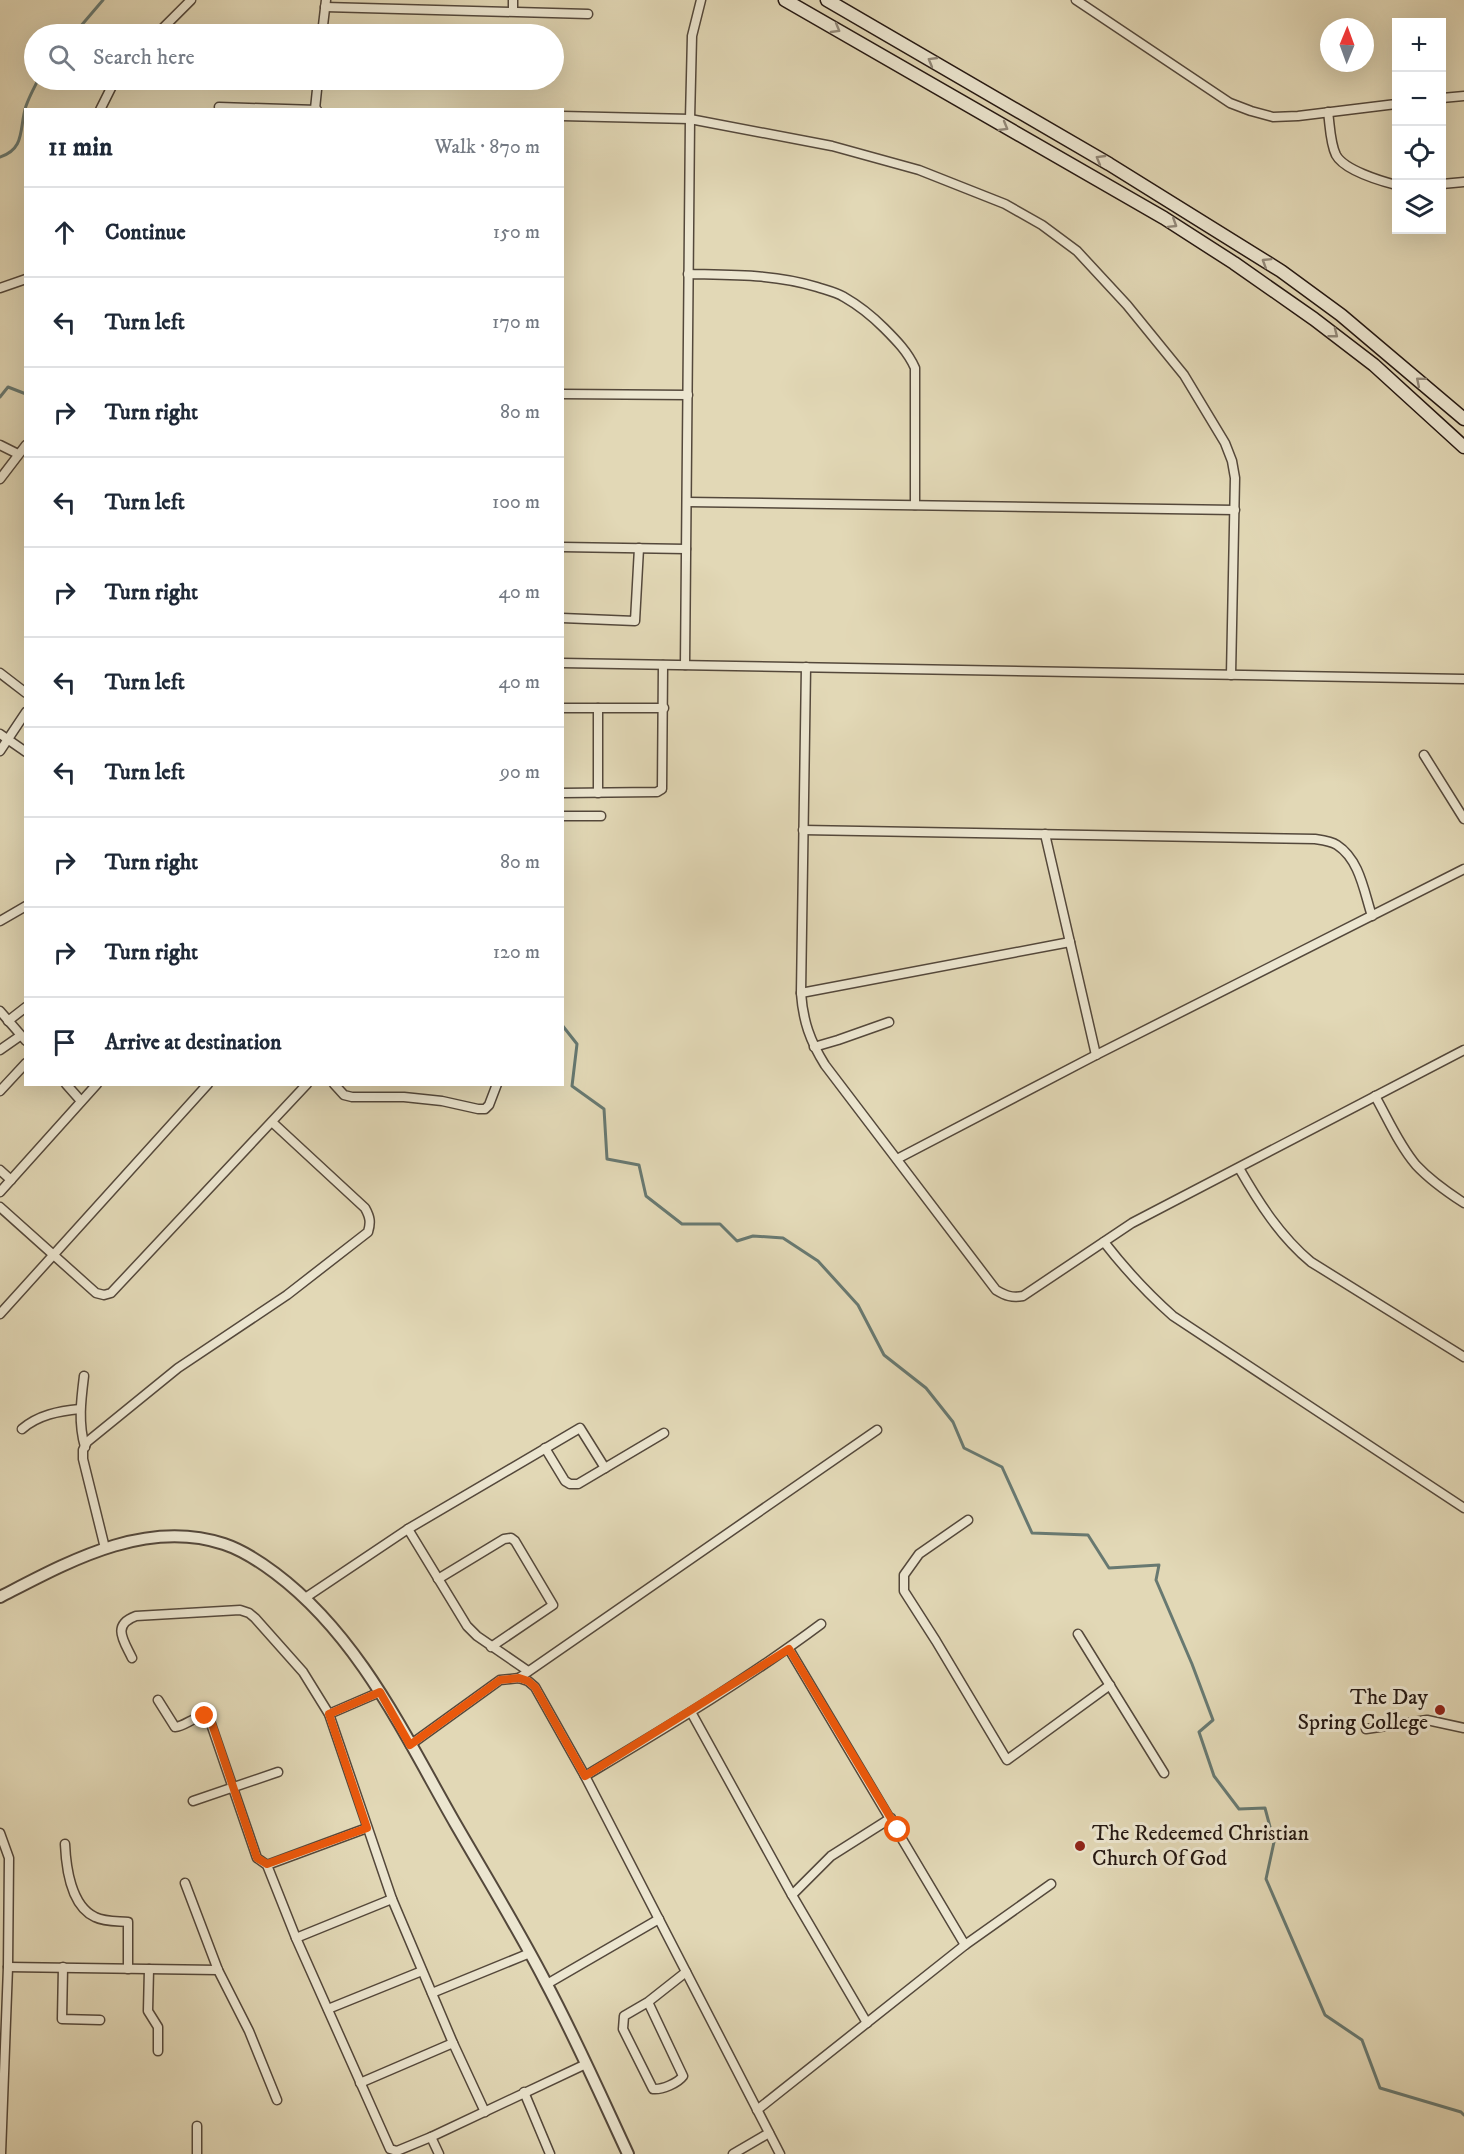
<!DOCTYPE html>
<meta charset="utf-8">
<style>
body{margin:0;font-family:"IM FELL DW Pica",serif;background:#f2f2f3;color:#1f2937}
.controls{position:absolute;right:18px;top:18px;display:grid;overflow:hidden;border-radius:0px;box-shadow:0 6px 24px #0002}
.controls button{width:54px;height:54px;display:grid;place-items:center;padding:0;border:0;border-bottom:2px solid #e0e1e3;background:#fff;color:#1f2937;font:30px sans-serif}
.compass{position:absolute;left:1320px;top:18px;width:54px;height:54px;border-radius:50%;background:#fff;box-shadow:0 6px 24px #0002;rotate:1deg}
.stop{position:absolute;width:18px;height:18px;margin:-14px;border:4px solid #ea580c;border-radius:50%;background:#fff}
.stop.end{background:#ea580c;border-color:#fff;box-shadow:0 2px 6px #0008}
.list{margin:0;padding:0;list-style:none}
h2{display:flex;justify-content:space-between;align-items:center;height:78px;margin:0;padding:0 24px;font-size:26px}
h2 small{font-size:20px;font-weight:400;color:#747a83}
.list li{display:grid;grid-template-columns:39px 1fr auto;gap:18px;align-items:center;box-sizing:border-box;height:90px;padding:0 24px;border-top:2px solid #e0e1e3}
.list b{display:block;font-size:22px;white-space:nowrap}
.list em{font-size:20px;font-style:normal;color:#747a83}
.icon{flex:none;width:33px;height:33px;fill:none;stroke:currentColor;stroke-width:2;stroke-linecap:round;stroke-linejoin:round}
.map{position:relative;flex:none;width:1464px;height:2154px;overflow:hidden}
.search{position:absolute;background:#fff;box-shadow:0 6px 24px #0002;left:24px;top:24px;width:540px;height:66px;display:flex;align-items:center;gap:15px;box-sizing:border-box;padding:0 21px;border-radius:33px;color:#747a83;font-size:22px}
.panel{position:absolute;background:#fff;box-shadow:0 6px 24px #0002;left:24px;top:108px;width:540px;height:978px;border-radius:0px}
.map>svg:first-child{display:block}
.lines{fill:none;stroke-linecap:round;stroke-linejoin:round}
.stream{stroke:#687971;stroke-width:3}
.minor-casing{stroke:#54483b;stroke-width:11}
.tertiary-casing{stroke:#54483b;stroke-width:14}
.secondary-casing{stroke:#251812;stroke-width:15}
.minor{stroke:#ece6d0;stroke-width:8}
.tertiary{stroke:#ece6d0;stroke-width:10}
.secondary{stroke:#ece6d0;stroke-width:12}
.oneway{stroke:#92897a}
.route{stroke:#ea580c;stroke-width:8}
.poi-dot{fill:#8f2418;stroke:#ece6d0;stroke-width:2}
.labels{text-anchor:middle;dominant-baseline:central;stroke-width:6;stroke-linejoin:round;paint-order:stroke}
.poi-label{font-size:22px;fill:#251812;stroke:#ece6d0;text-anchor:end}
</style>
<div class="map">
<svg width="1464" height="2154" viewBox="0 0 1464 2154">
<rect width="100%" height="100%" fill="#e2d8b6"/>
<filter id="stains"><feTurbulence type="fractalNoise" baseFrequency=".00333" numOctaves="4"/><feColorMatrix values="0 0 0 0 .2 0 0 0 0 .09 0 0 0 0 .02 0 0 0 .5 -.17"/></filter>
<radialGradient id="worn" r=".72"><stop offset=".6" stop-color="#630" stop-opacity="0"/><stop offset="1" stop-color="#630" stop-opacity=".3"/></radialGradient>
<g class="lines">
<g class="stream">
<polyline points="74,34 103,0"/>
<path d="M 0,157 C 26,149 19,127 26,106 C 29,97 34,88 38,80"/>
<polyline points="0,397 8,387 26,394"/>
<polyline points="562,1025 577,1044 572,1086 604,1109 607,1159 639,1165 646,1196 682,1224 720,1224 737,1241 753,1236 783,1238 818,1261 858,1305 884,1355 926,1388 953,1422 964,1448 1002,1467 1032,1533 1088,1535 1109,1568 1159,1565 1156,1580 1192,1664 1213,1720 1199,1732 1214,1776 1239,1809 1265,1808 1274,1842 1266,1879 1325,2015 1362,2040 1380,2088 1461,2112 1464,2115"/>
</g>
<g class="minor-casing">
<g id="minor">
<polyline points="1076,0 1230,103 1251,111 1273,117 1298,116 1396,104"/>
<polyline points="325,7 588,14"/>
<polyline points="513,11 513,0"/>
<polyline points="157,34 191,0"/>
<polyline points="322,34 326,0"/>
<polyline points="1442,98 1464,96"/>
<polyline points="219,107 317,110"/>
<polyline points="315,109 318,80"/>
<polyline points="100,110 115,80"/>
<path d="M 1328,112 C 1330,125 1330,143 1336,155 C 1344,170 1381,181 1396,185"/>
<polyline points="562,116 690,119 832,146 919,170 1005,204 1042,225 1077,251 1127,305 1184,375 1225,443 1232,461 1235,478 1231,675"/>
<polyline points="1442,184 1464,182"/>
<path d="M 688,274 C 733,275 775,274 817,287 C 826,290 836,292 844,297 C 858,305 872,316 884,328 C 896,340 908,352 915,368 L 915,505"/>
<polyline points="0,288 26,279"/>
<polyline points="562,394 688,395"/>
<polyline points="0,445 18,454"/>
<polyline points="0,479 26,445"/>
<polyline points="687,502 1235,510"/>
<polyline points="562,547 686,549"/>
<polyline points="562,618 635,621 639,548"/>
<polyline points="562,663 1464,679"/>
<polyline points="685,665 690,119 692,36 701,0"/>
<path d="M 806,667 L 801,993 C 803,1021 810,1041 825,1065 L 996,1290 C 1006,1296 1012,1298 1023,1296 L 1132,1223 L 1464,1050"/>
<polyline points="0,673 26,693"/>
<polyline points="562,708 664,708"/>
<polyline points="0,734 26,752"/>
<polyline points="0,751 26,712"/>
<polyline points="1424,755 1464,819"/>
<polyline points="562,793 657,792 662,789 663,665"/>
<polyline points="598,793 598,708"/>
<polyline points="562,816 601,816"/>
<path d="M 803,830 L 1315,839 C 1322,840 1331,841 1337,845 C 1360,860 1364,892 1372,916"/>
<polyline points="1045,834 1096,1055"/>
<polyline points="0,921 26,906"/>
<polyline points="801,993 1070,942"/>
<polyline points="0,1011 26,1041"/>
<polyline points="8,1021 26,1007"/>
<polyline points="814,1047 838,1040 889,1022"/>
<polyline points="0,1050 20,1036"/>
<polyline points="66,1084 81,1101"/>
<polyline points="334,1084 344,1095 352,1097 404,1097 442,1101 478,1109 485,1109 489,1105 497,1084"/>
<polyline points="0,1091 26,1063"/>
<path d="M 1375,1096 C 1388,1119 1399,1145 1416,1165 C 1430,1180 1447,1192 1464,1203"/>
<polyline points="897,1159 1096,1055 1464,869"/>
<path d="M 1239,1168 C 1259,1203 1280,1236 1311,1262 L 1464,1357"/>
<polyline points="0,1170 11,1180"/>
<polyline points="0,1192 97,1084"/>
<polyline points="0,1207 96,1293 104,1295 111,1293 307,1084"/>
<path d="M 1104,1242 C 1125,1269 1147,1293 1173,1316 L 1464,1508"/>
<polyline points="0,1314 208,1084"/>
<path d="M 84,1376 C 81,1400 78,1423 85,1447"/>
<path d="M 22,1429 C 38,1415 59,1411 80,1409"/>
<polyline points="545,1448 565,1481 570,1484 578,1484 664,1433"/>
<polyline points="968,1520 919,1554 904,1575 904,1591 936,1641 1007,1760 1110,1685"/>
<polyline points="408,1529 467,1626 477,1636 528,1671"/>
<path d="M 105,1548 L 83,1459 L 83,1450 L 87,1442 L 178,1368 L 287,1295 L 368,1232 C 371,1222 370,1217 365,1208 L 272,1122"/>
<polyline points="438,1579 504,1539 511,1538 515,1541 553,1605 491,1647"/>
<polyline points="305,1598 408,1529 580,1428 605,1468"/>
<polyline points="1078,1634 1164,1773"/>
<polyline points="789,1649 965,1945"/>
<path d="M 132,1658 C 124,1641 111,1625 136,1616 L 240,1610 L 249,1613 L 255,1618 L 303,1672 L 329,1714 L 392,1899 L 453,2043 L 485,2112"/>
<polyline points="519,1678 877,1430"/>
<path d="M 158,1700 L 175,1727 C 187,1726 196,1713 209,1718 L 257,1858 L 267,1865 L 296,1938 L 390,2149 L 397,2151 L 431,2137 L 586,2064"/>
<polyline points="691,1712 792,1895 867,2023"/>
<polyline points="329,1714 380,1692"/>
<polyline points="1366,1729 1427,1720 1464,1728"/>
<polyline points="410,1745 500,1680 519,1678 528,1681 535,1687 585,1776 780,2154"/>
<path d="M 585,1776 C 665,1728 746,1680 821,1624"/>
<polyline points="193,1801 278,1772"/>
<polyline points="0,1833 9,1858 8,1967 1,2154"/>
<path d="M 65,1844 C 66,1867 71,1906 95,1917 C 105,1922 118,1921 128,1922 L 128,1969"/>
<polyline points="267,1865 367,1828"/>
<polyline points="185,1883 218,1970 249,2031 277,2100"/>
<polyline points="792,1895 831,1856 891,1818"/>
<polyline points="296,1938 392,1899"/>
<polyline points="8,1967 218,1970"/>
<polyline points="63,1967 62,2019 100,2020"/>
<polyline points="149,1969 148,2011 158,2027 158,2051"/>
<polyline points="547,1984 659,1919"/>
<polyline points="432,1993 530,1953"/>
<path d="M 648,2002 L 683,2076 C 678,2083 662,2090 653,2089 L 623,2029 L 624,2016 L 648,2002 L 686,1972"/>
<polyline points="328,2009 422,1971"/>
<polyline points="360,2083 453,2043"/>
<polyline points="524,2092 550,2154"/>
<polyline points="757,2110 965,1945 1051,1884"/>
<polyline points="431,2137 439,2154"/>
<polyline points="197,2154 197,2126"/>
<polyline points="733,2154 769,2133"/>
</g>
</g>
<g class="tertiary-casing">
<path id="tertiary" d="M 0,1597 C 68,1562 145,1518 224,1544 C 242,1550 259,1561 275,1573 C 359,1636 404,1734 455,1823 C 485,1875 517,1927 545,1981 C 575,2037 601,2096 628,2154"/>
</g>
<g class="secondary-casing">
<g id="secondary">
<polyline points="785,0 1164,218 1234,263 1314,319 1374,365 1464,447"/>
<polyline points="827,0 1109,164 1281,271 1341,315 1464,419"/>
</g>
</g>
<use href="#minor" class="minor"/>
<use href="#tertiary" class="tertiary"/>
<use href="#secondary" class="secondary"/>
</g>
<defs><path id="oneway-chevron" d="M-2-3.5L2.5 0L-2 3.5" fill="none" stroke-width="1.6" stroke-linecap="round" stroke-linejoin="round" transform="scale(1.5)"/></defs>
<g class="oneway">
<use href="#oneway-chevron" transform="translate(836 29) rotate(30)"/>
<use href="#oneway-chevron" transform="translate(932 61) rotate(-150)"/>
<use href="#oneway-chevron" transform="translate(1004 127) rotate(30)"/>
<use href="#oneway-chevron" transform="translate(1100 159) rotate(-150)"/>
<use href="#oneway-chevron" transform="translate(1173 224) rotate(32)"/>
<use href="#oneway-chevron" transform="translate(1266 262) rotate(-148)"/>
<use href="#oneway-chevron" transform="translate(1334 334) rotate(38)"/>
<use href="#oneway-chevron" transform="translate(1420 381) rotate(-140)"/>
</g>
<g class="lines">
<polyline class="route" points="205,1716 209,1718 212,1724 257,1858 267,1864 367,1828 329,1714 380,1692 410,1745 500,1680 519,1678 528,1681 535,1687 585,1776 789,1649 898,1830"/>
</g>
<g class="poi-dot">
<circle cx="1440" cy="1710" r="6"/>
<circle cx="1080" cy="1846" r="6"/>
</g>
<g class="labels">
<g class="poi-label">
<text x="1428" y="1697">The Day<tspan x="1428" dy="25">Spring College</tspan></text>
<text x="1092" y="1833" text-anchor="start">The Redeemed Christian<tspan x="1092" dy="25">Church Of God</tspan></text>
</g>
</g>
<rect width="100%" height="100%" filter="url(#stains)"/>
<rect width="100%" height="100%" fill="url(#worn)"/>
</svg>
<div class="controls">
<button>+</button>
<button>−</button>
<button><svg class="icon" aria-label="locate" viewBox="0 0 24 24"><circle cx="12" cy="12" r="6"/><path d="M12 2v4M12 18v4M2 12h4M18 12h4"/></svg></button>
<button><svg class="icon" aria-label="layers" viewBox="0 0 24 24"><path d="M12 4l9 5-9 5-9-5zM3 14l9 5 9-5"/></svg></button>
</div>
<svg class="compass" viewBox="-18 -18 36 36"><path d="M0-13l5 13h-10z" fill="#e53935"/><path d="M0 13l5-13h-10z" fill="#747a83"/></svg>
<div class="stop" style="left:898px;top:1830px"></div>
<div class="stop end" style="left:205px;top:1716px"></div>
<div class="search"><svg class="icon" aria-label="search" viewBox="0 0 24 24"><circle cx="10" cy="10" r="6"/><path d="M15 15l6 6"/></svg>Search here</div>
<section class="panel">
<h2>11 min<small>Walk · 870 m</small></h2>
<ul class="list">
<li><svg class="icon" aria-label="ahead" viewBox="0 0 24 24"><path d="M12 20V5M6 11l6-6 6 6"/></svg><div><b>Continue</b></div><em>150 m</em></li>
<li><svg class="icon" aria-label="left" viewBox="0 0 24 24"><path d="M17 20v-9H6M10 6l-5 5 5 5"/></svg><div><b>Turn left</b></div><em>170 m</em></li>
<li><svg class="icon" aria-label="right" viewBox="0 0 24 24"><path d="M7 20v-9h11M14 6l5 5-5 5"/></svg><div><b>Turn right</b></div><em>80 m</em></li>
<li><svg class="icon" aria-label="left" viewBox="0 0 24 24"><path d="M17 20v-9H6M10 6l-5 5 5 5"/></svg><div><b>Turn left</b></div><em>100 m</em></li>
<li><svg class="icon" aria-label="right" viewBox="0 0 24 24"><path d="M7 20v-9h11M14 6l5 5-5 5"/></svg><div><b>Turn right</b></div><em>40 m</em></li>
<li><svg class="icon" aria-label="left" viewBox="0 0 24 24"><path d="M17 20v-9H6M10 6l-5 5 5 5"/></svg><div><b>Turn left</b></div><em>40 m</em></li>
<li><svg class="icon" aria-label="left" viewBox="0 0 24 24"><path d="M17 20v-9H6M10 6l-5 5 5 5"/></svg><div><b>Turn left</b></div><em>90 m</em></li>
<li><svg class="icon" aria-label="right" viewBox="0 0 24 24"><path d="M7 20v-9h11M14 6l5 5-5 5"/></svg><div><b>Turn right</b></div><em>80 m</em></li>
<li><svg class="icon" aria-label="right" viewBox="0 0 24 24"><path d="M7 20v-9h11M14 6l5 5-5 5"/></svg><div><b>Turn right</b></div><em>120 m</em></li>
<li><svg class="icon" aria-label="arrive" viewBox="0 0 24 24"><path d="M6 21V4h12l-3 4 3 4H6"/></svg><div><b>Arrive at destination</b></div></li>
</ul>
</section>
</div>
